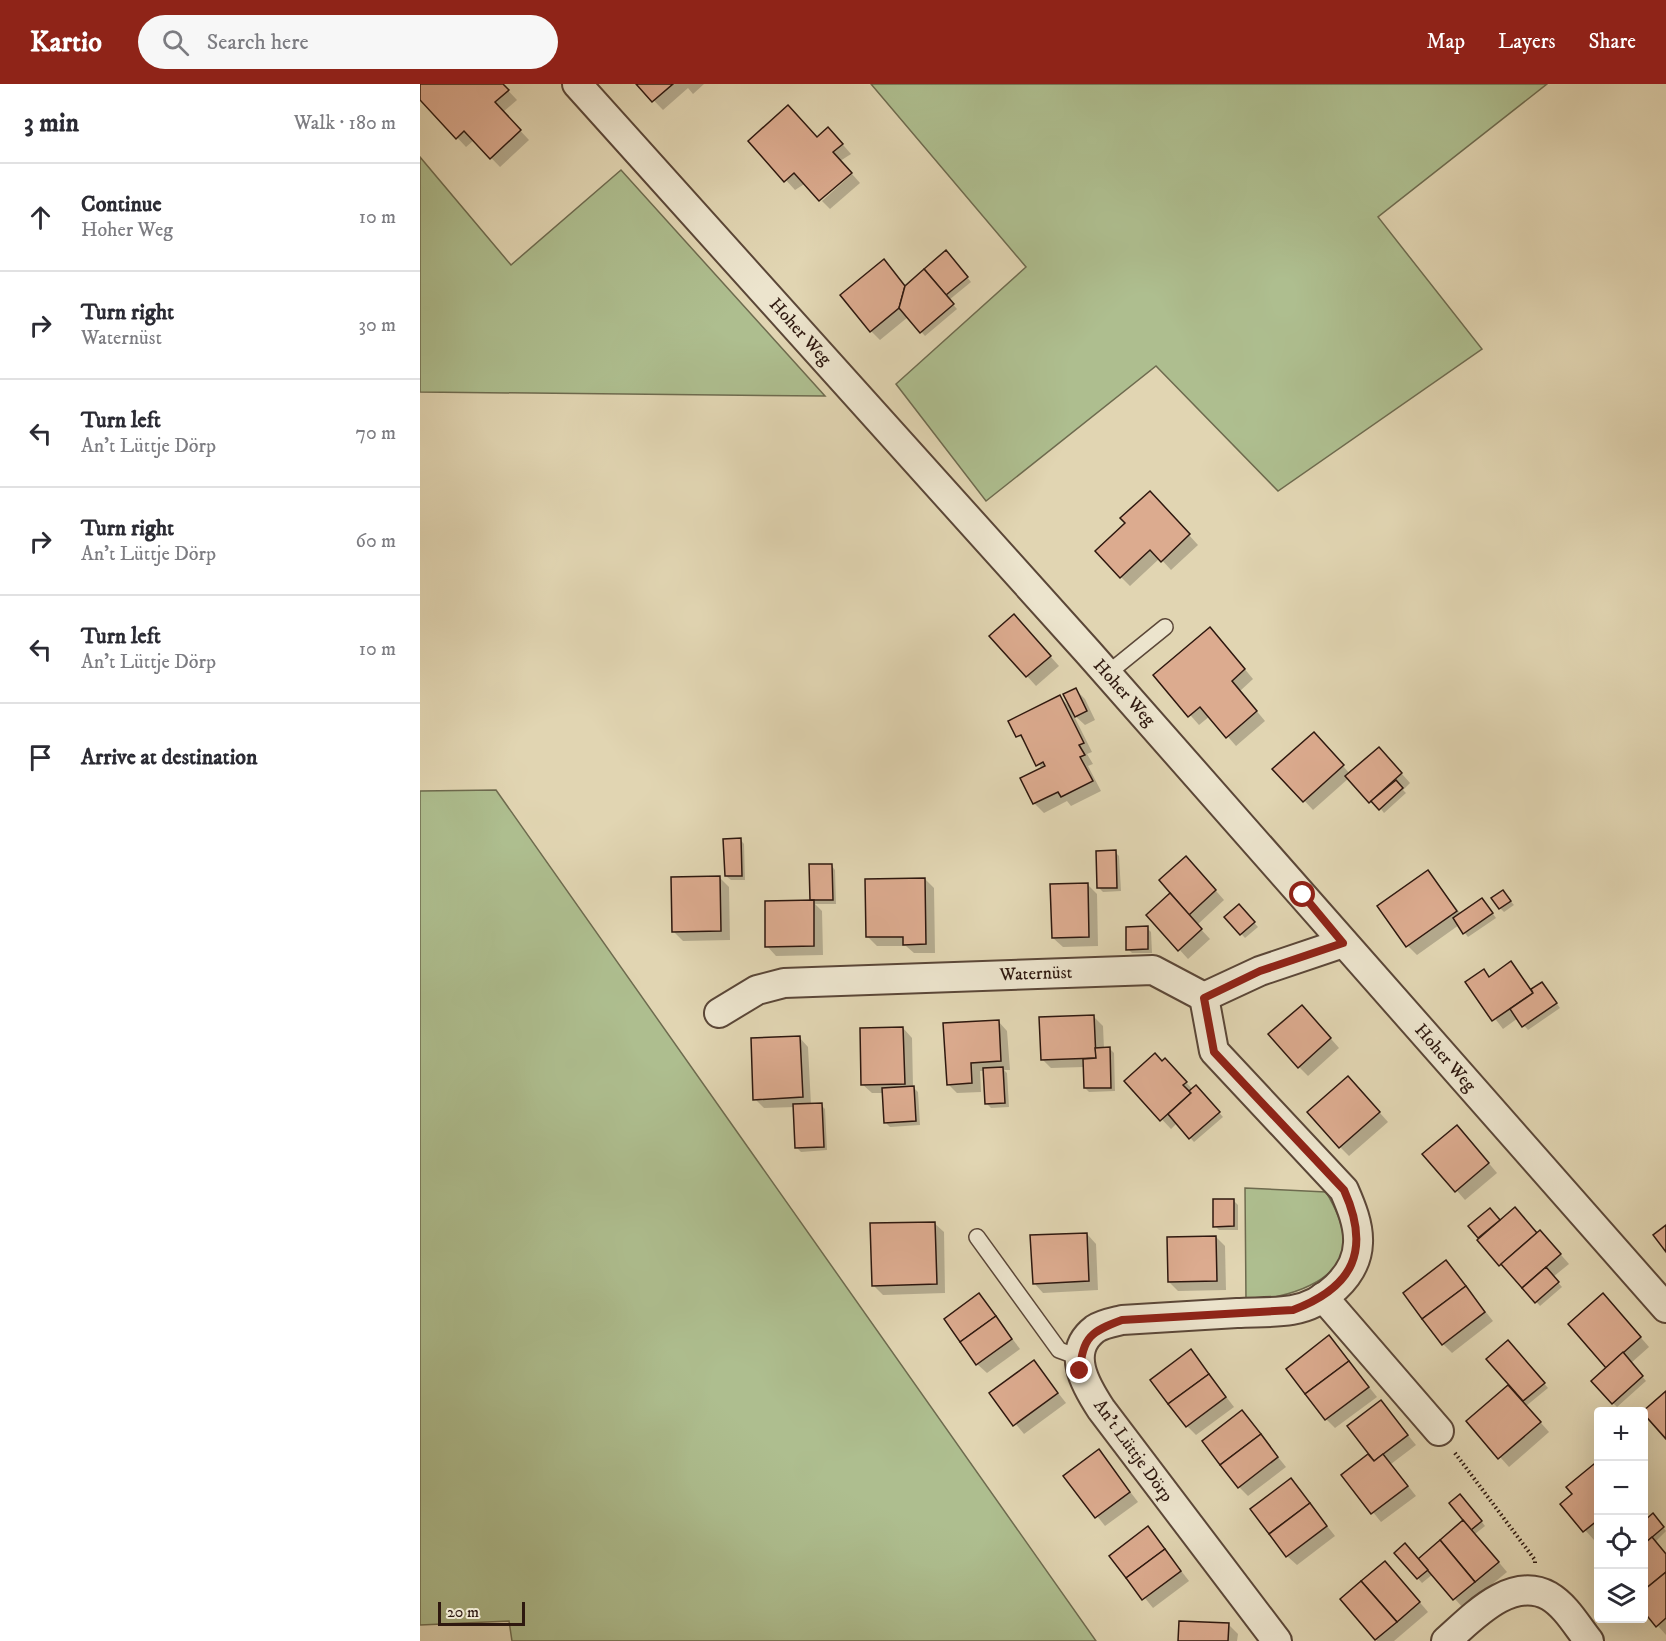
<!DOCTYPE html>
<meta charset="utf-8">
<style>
body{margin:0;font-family:"IM FELL DW Pica",serif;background:#f7f7f7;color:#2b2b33}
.controls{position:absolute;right:18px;bottom:18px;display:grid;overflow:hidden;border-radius:6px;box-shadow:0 6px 24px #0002}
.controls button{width:54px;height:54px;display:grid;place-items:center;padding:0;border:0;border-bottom:2px solid #e1e1e2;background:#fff;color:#2b2b33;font:30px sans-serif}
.scale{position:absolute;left:18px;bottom:15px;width:87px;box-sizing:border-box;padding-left:6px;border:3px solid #2e180f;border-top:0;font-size:16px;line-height:21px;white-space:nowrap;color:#2e180f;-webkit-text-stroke:4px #ece4cd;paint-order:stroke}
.stop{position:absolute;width:18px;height:18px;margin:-14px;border:4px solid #8f2418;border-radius:50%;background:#fff}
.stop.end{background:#8f2418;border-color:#fff;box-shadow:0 2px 6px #0008}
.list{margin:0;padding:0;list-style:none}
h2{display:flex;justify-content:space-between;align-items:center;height:78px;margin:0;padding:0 24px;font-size:26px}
h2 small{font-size:20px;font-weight:400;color:#7c7c81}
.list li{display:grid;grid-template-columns:39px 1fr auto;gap:18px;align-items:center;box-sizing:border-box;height:108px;padding:0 24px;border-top:2px solid #e1e1e2}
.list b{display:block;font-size:22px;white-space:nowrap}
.list p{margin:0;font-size:20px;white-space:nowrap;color:#7c7c81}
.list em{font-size:20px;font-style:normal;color:#7c7c81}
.icon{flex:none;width:33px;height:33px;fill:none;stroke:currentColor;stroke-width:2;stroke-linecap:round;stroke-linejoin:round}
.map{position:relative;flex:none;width:1246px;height:1557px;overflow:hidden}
header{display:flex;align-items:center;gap:36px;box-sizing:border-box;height:84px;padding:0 30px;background:#8f2418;color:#fff}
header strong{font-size:28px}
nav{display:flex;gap:33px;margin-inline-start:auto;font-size:21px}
.search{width:420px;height:54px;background:#f7f7f7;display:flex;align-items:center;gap:15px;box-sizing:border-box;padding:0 21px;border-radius:33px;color:#7c7c81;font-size:22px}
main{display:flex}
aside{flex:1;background:#fff}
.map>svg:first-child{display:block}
.green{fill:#aebe8f;stroke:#6e6b4f;stroke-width:1.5}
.shadow{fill:#0003}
.building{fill:#dcab8f;stroke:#2e180f;stroke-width:1.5}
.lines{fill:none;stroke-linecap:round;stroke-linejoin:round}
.service-casing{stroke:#5b4738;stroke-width:18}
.minor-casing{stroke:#5b4738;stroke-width:32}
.path{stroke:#2e180f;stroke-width:4;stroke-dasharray:1.5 3;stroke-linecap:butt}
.service{stroke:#ece4cd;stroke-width:15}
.minor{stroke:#ece4cd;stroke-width:28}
.route{stroke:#8f2418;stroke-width:8}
.labels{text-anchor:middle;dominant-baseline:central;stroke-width:4.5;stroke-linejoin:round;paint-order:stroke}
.street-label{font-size:18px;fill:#2e180f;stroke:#ece4cd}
</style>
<header>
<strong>Kartio</strong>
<div class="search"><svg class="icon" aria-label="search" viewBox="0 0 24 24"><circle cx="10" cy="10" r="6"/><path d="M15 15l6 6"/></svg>Search here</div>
<nav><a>Map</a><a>Layers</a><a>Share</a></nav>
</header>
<main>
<aside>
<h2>3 min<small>Walk · 180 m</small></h2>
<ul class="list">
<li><svg class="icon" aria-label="ahead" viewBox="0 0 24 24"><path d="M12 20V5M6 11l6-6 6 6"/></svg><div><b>Continue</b><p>Hoher Weg</p></div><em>10 m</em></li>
<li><svg class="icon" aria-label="right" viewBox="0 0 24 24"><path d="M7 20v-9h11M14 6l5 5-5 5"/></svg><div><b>Turn right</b><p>Waternüst</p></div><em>30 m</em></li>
<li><svg class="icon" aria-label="left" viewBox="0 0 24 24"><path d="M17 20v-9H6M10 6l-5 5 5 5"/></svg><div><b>Turn left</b><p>An't Lüttje Dörp</p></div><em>70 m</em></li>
<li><svg class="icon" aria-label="right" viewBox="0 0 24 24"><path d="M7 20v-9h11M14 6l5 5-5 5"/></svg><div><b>Turn right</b><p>An't Lüttje Dörp</p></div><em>60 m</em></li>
<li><svg class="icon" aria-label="left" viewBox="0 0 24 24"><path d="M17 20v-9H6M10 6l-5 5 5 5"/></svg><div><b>Turn left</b><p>An't Lüttje Dörp</p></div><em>10 m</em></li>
<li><svg class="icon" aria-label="arrive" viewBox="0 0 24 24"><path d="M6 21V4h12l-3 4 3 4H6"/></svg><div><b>Arrive at destination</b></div></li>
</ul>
</aside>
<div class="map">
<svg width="1246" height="1557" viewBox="0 0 1246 1557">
<rect width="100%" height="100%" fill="#e1d5b2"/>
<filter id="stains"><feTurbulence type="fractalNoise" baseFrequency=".00333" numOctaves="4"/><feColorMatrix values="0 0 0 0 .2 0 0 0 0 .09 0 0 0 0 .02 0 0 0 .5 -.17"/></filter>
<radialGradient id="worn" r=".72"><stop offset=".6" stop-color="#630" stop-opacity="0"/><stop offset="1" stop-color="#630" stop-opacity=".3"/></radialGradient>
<g class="green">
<polygon points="451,0 1127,0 958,133 1062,265 858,407 736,282 566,417 476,300 606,183"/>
<polygon points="0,73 91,181 201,86 405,312 0,308"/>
<polygon points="76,706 676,1557 92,1557 89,1537 0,1541 0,707"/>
<path d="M 825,1104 L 906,1108 C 914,1122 921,1135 923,1151 C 930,1199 861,1215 826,1217 Z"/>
</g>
<g class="shadow">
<polygon points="82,0 97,16 83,28 109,56 80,83 54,56 46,63 0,14 1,0"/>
<polygon points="218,0 284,0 273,10 268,4 243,26"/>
<polygon points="417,54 431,70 375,106 330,57"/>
<polygon points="432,90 440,99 410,125 402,117"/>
<polygon points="530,172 551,198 529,216 537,225 505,252 488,233 460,256 451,247 464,177 486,203"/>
<polygon points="739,418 778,461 751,486 740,474 710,502 701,493"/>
<polygon points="603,542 639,582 616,602 571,552"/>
<polygon points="799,554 833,595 820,607 845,637 816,662 790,632 779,641 735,591"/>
<polygon points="656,606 665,615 675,636 665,641 653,630 672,668 667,670 673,680 668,682 681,707 651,722 647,717 624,729 615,720 602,695 622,685 590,637 640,613 651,624"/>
<polygon points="903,659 930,690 968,674 990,699 983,706 986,709 964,729 961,725 959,727 929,694 893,726 855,685"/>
<polygon points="320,755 324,760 325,796 311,796 306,792"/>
<polygon points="695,768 699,772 701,807 683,808 679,804"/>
<polygon points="411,781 415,786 416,820 395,820 402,827 403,871 356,872 347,862 393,818 391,816"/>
<polygon points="775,783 804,816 777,841 790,855 768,875 728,831 752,810"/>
<polygon points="1008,788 1041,830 1066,820 1076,834 1048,853 1039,841 997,871 988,862"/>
<polygon points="299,793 309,803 310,856 263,857 253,847"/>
<polygon points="505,795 514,804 515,869 494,869 486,862 457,862 448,853"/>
<polygon points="668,801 677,810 678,862 643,863 633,854"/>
<polygon points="1083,808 1094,821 1084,828 1080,824"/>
<polygon points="819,822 838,843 825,854 806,833"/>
<polygon points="727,844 731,848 732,869 712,869 708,865"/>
<polygon points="1091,879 1112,906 1126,904 1140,924 1108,946 1098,934 1083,945 1047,898 1063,887 1070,894"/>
<polygon points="891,932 919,964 888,992 879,983"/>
<polygon points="674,933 683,942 684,965 690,965 694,969 695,1007 669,1008 665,1004 664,983 631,984 622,975"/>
<polygon points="578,937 587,947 590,986 584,986 587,989 589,1023 571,1024 567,1020 565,987 560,987 561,1008 537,1009 528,1000"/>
<polygon points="483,944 492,954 493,1003 498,1008 500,1041 470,1043 465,1038 464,1009 452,1009 442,1000"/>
<polygon points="379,953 388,963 391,1021 401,1021 405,1025 407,1066 381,1068 377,1064 375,1023 344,1024 335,1015"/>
<polygon points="742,978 754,985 773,1006 780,1007 803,1033 774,1058 757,1039 751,1045 706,997"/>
<polygon points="937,1003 968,1038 929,1072 920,1063"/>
<polygon points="1046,1052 1077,1089 1045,1116 1005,1070"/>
<polygon points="813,1116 818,1121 818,1146 799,1146 795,1142"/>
<polygon points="1070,1126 1080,1137 1117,1150 1129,1157 1149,1180 1133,1193 1142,1203 1120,1222 1050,1143"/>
<polygon points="514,1139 524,1148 525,1209 463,1211 454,1202"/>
<polygon points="667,1150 676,1160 678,1206 623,1209 614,1199"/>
<polygon points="796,1153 805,1162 806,1206 758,1207 749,1198"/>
<polygon points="1026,1178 1073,1237 1032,1269 1023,1260"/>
<polygon points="559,1211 600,1265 567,1289 557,1280"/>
<polygon points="1192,1220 1229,1263 1211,1279 1226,1297 1197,1323 1193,1319 1188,1284"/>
<polygon points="909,1253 957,1313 915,1344 906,1335"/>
<polygon points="1092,1262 1128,1304 1106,1322 1129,1348 1089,1383 1048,1337 1096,1308"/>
<polygon points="771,1267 814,1323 776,1351 767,1342"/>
<polygon points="614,1278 646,1319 604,1350 571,1310"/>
<polygon points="961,1318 996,1361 971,1380 996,1412 961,1438 923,1391 950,1370"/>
<polygon points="822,1328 866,1383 828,1412 819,1403"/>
<polygon points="679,1367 718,1418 685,1442 645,1392"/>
<polygon points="1174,1382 1178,1386 1178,1452 1174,1456 1142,1420 1154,1410"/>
<polygon points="871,1396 915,1452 877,1481 867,1472"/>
<polygon points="1044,1416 1065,1442 1055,1450 1087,1488 1043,1524 1013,1490 1002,1499 976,1469 999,1477 1045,1436"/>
<polygon points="1233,1431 1246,1447 1235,1458 1246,1471 1246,1551 1224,1526 1224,1439"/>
<polygon points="728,1444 769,1497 733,1524 691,1472"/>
<polygon points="974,1488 1008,1528 974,1557 957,1557 922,1515"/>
<polygon points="809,1541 818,1550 817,1557 760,1557"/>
</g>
<g class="building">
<polygon points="0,0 83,0 89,6 75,18 101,46 70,75 44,47 36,55 0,16"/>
<polygon points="216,0 253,0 232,18"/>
<polygon points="368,21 397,53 408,43 423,60 413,68 432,89 399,117 374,89 364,98 328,57"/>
<polygon points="526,166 548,193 526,211 504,185"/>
<polygon points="464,175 485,202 479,224 450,248 420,211"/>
<polygon points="504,185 534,220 500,249 479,224 485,202"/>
<polygon points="730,407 770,450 741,478 730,466 700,494 675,467 705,439 700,434"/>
<polygon points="594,530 631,572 606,593 569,552"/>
<polygon points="790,543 825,585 812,597 837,627 806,654 780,623 768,633 733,591"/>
<polygon points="656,604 667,627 655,633 643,610"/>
<polygon points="640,611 664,659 659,661 665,671 660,673 673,697 641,713 638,708 613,720 600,694 625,682 623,678 616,682 601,651 596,653 588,637"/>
<polygon points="894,648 924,681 883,718 852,685"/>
<polygon points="959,663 982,689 949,719 925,692"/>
<polygon points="976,696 983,704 959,726 951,717"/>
<polygon points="321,754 322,792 305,792 303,755"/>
<polygon points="696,766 697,804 677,804 676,767"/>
<polygon points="766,772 796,806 769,831 739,796"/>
<polygon points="389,780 412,780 413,816 390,816"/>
<polygon points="1008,786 1037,827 986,863 957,822"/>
<polygon points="300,792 301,847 252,848 251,793"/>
<polygon points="505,794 506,860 483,861 483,853 446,853 445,795"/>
<polygon points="668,799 669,853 632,854 630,800"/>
<polygon points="1083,806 1091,817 1079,825 1071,814"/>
<polygon points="750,809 782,845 758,867 726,831"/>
<polygon points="1062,814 1073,829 1043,850 1033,834"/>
<polygon points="394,816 394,862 345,863 345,817"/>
<polygon points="819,820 835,838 820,851 804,833"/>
<polygon points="728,842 728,865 706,866 706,843"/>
<polygon points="1091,877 1113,909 1072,937 1045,898 1064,885 1069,893"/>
<polygon points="1122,898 1137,919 1102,943 1090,925 1113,909 1111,905"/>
<polygon points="882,921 911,954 878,984 848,950"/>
<polygon points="674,931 676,974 621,976 619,933"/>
<polygon points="579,936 581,977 551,979 552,999 527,1001 523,939"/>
<polygon points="483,943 485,1000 441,1001 440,944"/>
<polygon points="380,952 383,1013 333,1016 331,954"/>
<polygon points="690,963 691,1004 664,1004 663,975 676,974 675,964"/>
<polygon points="735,969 742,977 745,974 767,998 763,1001 771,1009 740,1037 704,997"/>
<polygon points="583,983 585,1019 565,1020 563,984"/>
<polygon points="928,992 960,1028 919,1064 887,1028"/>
<polygon points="776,1001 800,1028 769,1055 748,1030 771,1009 769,1007"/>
<polygon points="494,1002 496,1037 464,1039 462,1004"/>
<polygon points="402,1019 404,1063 375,1064 373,1020"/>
<polygon points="1037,1041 1069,1079 1035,1108 1002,1070"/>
<polygon points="793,1115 814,1115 814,1142 793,1143"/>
<polygon points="1095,1123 1117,1149 1079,1182 1057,1156"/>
<polygon points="1070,1124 1080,1136 1058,1154 1048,1142"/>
<polygon points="515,1138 517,1200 452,1202 450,1139"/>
<polygon points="1246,1141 1246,1168 1233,1151"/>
<polygon points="1120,1146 1141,1170 1102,1204 1081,1180"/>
<polygon points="667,1149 669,1197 613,1200 610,1151"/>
<polygon points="796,1152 797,1197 748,1198 747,1153"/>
<polygon points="1026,1176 1046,1202 1002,1235 983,1209"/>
<polygon points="1126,1183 1139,1198 1115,1219 1102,1204"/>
<polygon points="1046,1202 1065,1228 1022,1261 1002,1235"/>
<polygon points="559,1209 576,1232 540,1258 524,1235"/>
<polygon points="1183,1209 1221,1253 1186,1284 1148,1240"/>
<polygon points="576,1232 592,1255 556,1281 540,1258"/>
<polygon points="909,1251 929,1277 885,1310 866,1285"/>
<polygon points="1088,1256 1125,1299 1103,1317 1066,1275"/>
<polygon points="771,1265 789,1290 748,1320 730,1296"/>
<polygon points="1203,1268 1223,1292 1192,1320 1171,1297"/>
<polygon points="614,1276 638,1309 593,1342 569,1309"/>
<polygon points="929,1277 949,1303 905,1336 885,1310"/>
<polygon points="789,1290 806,1313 766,1343 748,1320"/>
<polygon points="1088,1301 1121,1338 1078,1375 1046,1337"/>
<polygon points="1246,1307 1246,1355 1222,1328"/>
<polygon points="961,1316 988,1351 954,1377 927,1342"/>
<polygon points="822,1326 841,1350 800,1381 782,1357"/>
<polygon points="841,1350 858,1373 818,1404 800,1381"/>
<polygon points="679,1365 710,1408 675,1434 643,1392"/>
<polygon points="948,1370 954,1377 963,1370 988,1402 951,1430 921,1391"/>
<polygon points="1174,1380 1178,1385 1178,1436 1163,1448 1140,1420 1152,1410 1146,1403"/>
<polygon points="871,1394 890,1419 849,1450 830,1425"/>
<polygon points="1040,1410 1062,1437 1051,1446 1029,1419"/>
<polygon points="890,1419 907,1442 866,1473 849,1450"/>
<polygon points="1233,1429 1244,1443 1224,1460 1224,1437"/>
<polygon points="1043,1436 1079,1478 1055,1498 1020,1456"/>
<polygon points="728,1442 745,1465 706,1494 689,1472"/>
<polygon points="1232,1453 1246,1470 1246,1488 1224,1506 1224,1460"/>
<polygon points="1020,1456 1055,1498 1033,1516 998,1475"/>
<polygon points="985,1459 1008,1486 997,1495 974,1469"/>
<polygon points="745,1465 761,1487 722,1516 706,1494"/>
<polygon points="965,1477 1000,1518 977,1538 941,1497"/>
<polygon points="1246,1488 1246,1534 1236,1543 1224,1528 1224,1506"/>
<polygon points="941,1497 977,1538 955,1556 920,1515"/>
<polygon points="759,1537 809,1539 808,1557 758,1557"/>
</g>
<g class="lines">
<g class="service-casing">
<g id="service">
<polyline points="687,590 745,543"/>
<polyline points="557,1153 639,1266 661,1274"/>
</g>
</g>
<g class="minor-casing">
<g id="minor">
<polyline points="157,0 668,568 1246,1224"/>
<path d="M 784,913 L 794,967 L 924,1106 C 931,1122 939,1141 938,1159 C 937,1192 903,1221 872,1226 C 854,1229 835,1228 817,1229 C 779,1231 740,1234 702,1236 C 694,1238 682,1240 675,1245 C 645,1268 666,1302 681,1325 L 857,1557"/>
<polyline points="784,913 840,887 923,859"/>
<polyline points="299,929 337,906 364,899 733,886 784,913"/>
<polyline points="903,1213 1019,1347"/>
<path d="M 1026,1557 C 1052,1534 1091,1491 1129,1512 C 1146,1522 1157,1542 1169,1557"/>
</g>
</g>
<polyline class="path" points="1035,1369 1115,1476 1115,1479"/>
<use href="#service" class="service"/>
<use href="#minor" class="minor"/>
</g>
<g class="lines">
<path class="route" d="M 660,1287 C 662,1253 672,1247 702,1236 L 873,1226 C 934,1203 951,1166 924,1106 L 794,968 L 784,914 L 840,887 L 923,859 L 883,811"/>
</g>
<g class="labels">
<g class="street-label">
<text transform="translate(380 248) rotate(48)">Hoher Weg</text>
<text transform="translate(704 609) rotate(48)">Hoher Weg</text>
<text transform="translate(616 890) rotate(-2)">Waternüst</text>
<text transform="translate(1025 974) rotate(49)">Hoher Weg</text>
<text transform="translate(713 1367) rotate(54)">An't Lüttje Dörp</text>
</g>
</g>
<rect width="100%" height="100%" filter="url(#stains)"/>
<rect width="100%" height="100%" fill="url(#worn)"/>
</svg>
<div class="controls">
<button>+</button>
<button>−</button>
<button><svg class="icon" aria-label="locate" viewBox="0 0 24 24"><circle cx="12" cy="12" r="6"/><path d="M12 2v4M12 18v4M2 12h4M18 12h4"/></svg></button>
<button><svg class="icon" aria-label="layers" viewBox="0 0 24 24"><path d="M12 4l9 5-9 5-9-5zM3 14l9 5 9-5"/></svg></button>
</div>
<div class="scale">20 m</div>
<div class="stop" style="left:883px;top:811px"></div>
<div class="stop end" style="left:660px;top:1287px"></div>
</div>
</main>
